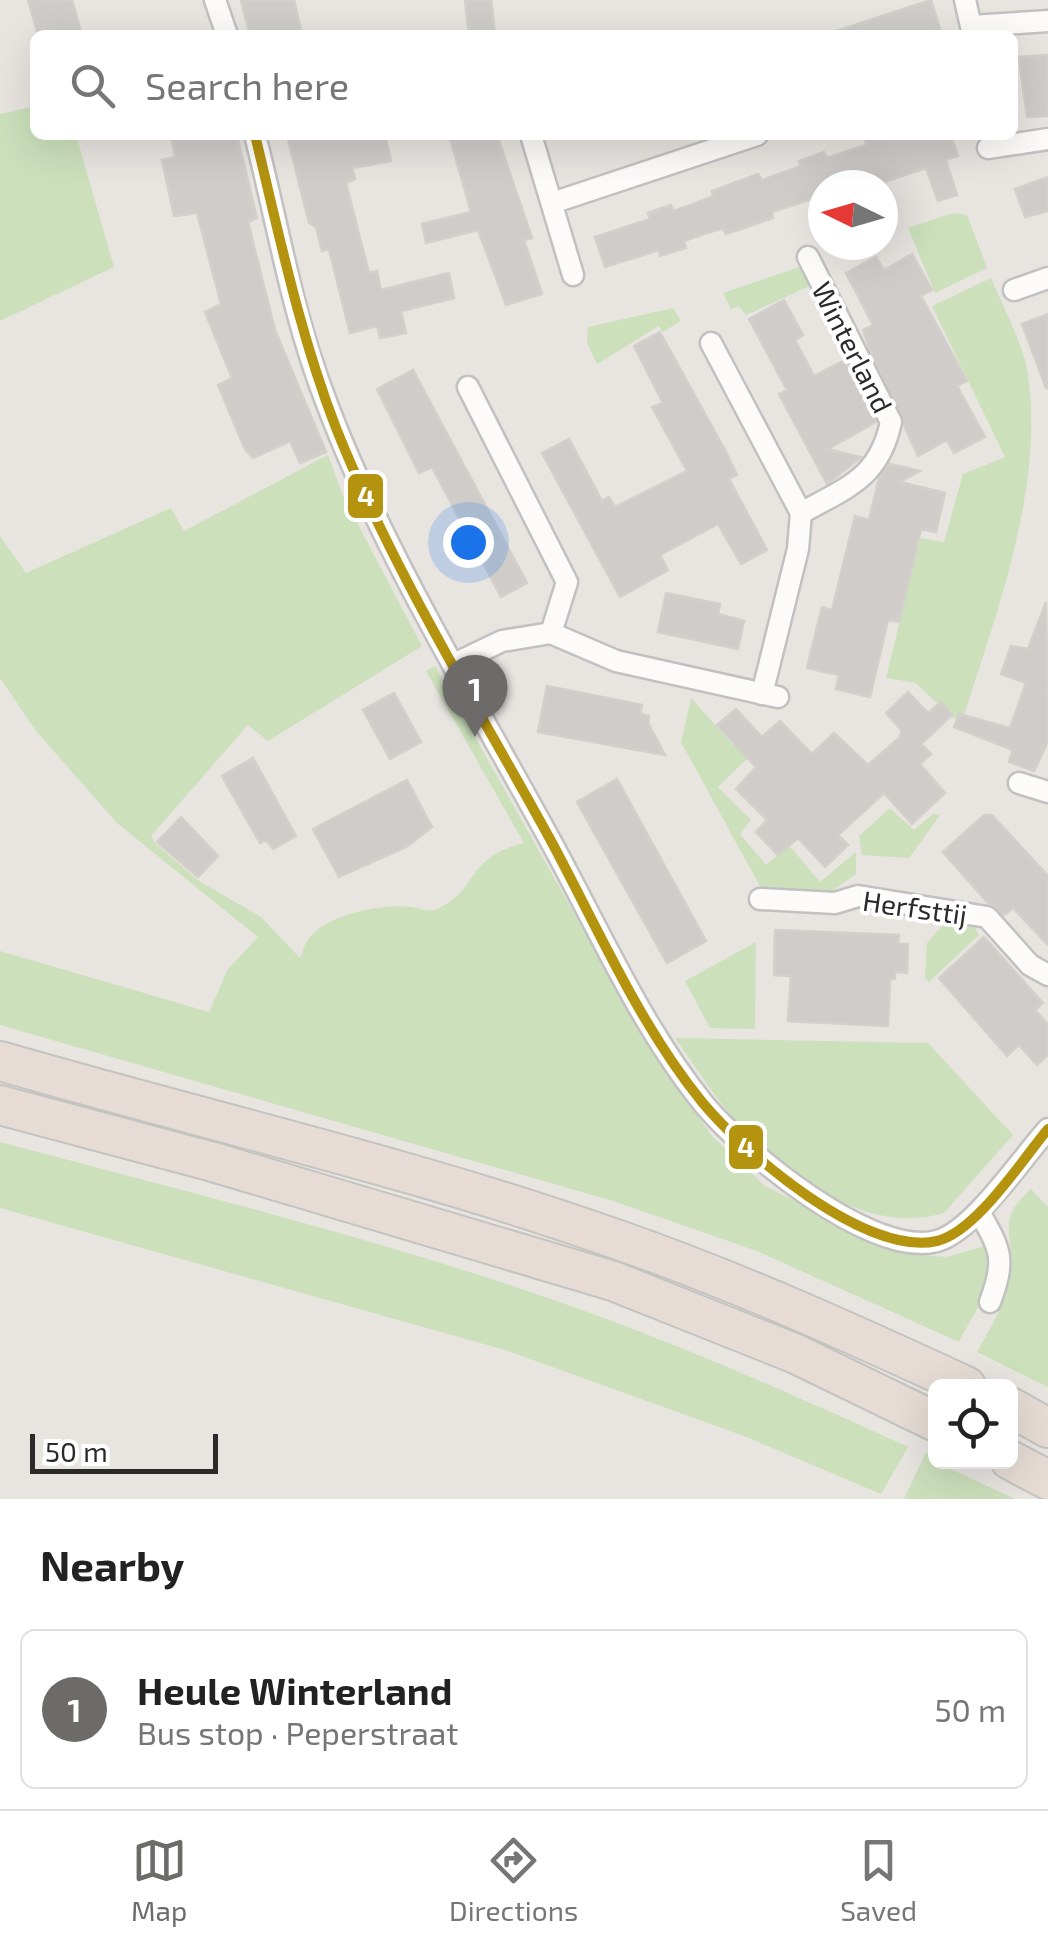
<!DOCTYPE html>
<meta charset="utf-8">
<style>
body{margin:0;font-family:"Exo 2",sans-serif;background:#f6f6f6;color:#222}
.controls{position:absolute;right:30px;bottom:30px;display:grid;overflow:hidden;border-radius:15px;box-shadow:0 10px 40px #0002}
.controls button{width:90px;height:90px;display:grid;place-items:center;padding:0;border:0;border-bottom:2px solid #e0e0e0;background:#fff;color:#222;font:50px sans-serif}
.compass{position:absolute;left:808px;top:170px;width:90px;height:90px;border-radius:50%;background:#fff;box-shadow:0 10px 40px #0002;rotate:275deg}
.scale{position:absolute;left:30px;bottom:25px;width:188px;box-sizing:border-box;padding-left:10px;border:5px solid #2a2a2a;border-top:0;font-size:28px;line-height:35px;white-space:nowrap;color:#2a2a2a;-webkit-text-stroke:8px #fff;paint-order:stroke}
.you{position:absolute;left:468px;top:542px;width:35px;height:35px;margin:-25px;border:8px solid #fff;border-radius:50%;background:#1a73e8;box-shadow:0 0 0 15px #1a73e833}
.badge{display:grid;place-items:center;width:65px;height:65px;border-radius:50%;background:#6c6b6a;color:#fff;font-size:32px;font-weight:700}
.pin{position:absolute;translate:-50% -82px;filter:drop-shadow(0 2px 5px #0008)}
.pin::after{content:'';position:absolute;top:52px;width:35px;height:30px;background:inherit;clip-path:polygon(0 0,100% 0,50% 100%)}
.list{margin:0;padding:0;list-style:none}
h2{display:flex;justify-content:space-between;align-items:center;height:130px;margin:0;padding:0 40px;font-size:42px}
h2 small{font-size:32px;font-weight:400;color:#767676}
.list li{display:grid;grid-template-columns:65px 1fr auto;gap:30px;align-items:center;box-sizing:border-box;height:160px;margin:0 20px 20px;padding:0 20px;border:2px solid #e0e0e0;border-radius:15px}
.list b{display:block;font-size:38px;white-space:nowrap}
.list p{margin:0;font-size:32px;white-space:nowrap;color:#767676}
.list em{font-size:32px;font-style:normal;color:#767676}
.icon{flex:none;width:55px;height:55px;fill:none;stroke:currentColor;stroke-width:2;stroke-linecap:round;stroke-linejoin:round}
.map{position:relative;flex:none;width:1048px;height:1499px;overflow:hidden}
.search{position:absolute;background:#fff;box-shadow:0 10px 40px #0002;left:30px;right:30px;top:30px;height:110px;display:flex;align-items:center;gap:25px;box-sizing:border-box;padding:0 35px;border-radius:15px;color:#767676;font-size:38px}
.sheet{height:310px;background:#fff}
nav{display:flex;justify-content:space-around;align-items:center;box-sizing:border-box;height:140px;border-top:2px solid #e0e0e0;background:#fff;font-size:28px;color:#767676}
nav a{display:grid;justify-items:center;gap:5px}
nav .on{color:#6c6b6a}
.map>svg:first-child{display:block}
.green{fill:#cce0bc}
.building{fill:#cfccca;stroke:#d3d0cc;stroke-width:2.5}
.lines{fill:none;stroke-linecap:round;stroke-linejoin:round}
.street-casing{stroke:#c2c1c1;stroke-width:25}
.highway-casing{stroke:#c4c3c1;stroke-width:42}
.street{stroke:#fcfbfa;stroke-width:20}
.highway{stroke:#e6dcd5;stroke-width:38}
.bus-1-casing{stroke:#fff;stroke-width:18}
.bus-1{stroke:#b4930f;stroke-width:10}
.labels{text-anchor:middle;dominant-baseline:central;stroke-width:8;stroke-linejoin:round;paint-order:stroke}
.street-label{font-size:28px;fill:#2a2a2a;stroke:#fff}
.line-badge{stroke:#fff;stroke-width:4}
.badge-label{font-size:28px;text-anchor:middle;font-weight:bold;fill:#fff}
</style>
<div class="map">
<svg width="1048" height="1499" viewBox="0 0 1048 1499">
<rect width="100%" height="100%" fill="#e8e4e0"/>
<g class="green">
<polygon points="35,106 35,135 76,135 114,267 0,321 0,114"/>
<polygon points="953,213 967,215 987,268 935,293 908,228"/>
<polygon points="805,265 814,284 746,315 739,306 731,309 723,293"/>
<path d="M 991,278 C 1003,306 1018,335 1026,364 C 1048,477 997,612 963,718 L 952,718 L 916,683 L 886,678 L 920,538 L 944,542 L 963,474 L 1005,457 L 932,306 Z"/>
<polygon points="673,308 681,321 663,332 659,326 597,364 587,343 588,327"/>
<path d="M 328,455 L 344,498 L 422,646 L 268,741 L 248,725 L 151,836 L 156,844 L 199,881 L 261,917 L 300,958 C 303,952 305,942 310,937 C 329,914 384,903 412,907 C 424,909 429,914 441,907 C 480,887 465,858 524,843 L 426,671 L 435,666 L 655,1057 L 712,1136 L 765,1186 L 900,1253 L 947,1257 L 988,1245 C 998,1280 974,1313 959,1342 L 757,1251 L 613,1201 L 0,1025 L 0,951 L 209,1012 L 228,969 L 258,937 L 117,823 L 36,731 L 0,678 L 0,536 L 26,573 L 171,508 L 184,531 Z"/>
<polygon points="691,698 733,745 745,735 758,748 718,787 751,820 740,834 766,865 789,845 820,882 856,852 856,874 831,892 762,890 681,742"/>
<polygon points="890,808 914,830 933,814 940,815 909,858 862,855 859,836"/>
<polygon points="943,925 974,925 979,935 929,982 925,978 927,943"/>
<polygon points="756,942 755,1029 710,1028 685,981"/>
<path d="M 675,1038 L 928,1043 L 1013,1135 L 944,1213 C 870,1236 789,1178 740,1126 C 716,1100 696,1067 675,1038 Z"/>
<path d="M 0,1142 C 195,1194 394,1242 585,1311 C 695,1351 801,1398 908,1447 L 881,1494 L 744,1436 L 505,1350 L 0,1208 Z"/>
<path d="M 1031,1189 L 1048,1207 L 1048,1387 L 977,1352 C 991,1327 1009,1298 1011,1269 C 1014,1229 995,1222 1031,1189 Z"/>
<polygon points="926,1452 936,1462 1015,1499 904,1499"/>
</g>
<g class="building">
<polygon points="28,0 72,0 82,35 38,35"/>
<polygon points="241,0 294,0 302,35 250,35"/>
<polygon points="465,0 491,0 495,35 469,35"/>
<polygon points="931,0 942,35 837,35 836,31"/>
<polygon points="1048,55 1048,116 1027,117 1019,57"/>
<polygon points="171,135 237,135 257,218 248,222 275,330 326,452 300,463 290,441 253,458 245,449 218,385 232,378 205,312 221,304 197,213 174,216 162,160 175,157"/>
<polygon points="287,135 385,135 391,161 352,168 355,179 346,183 369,273 377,271 381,290 449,273 454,298 401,311 406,333 380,338 377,326 350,333 329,249 322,251 316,227 309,223"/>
<polygon points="449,135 497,135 532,238 524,240 542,294 506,305 478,230 426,243 422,224 471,212"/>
<polygon points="877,135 951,135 958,156 946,160 957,195 938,201 926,168 875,185 823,185 823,195 772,212 773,218 726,234 723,228 704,234 684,241 686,248 660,256 659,250 605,267 595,237 650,219 648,213 659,209 671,205 673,211 694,204 713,196 712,191 758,174 762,180 801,166 799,161 824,152 827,158 866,145 865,139"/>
<polygon points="1048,177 1048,211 1025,217 1015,189"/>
<polygon points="912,254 932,290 921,296 967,381 957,386 985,437 954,453 947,440 918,456 869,348 863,330 873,325 846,273 876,257 884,270"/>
<polygon points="784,300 803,335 795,340 814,376 845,360 876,422 828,449 861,457 827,484 779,394 787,390 749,319"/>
<polygon points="1048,314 1048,388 1046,388 1022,324"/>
<polygon points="660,332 726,452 737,475 729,479 767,550 741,564 718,524 660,555 668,570 620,597 542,453 569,439 602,501 609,497 615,507 687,471 652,407 663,403 634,346"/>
<polygon points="413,370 527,583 501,597 432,467 419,473 377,389"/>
<polygon points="890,464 920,471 900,482 945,493 936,532 921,529 899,622 888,620 870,697 836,689 839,675 807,668 822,607 832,610 855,516 869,520 879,478"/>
<polygon points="666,593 720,604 718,614 744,621 738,649 658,632"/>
<polygon points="1046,602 1048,741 1034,771 1009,762 1013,750 954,727 959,714 1010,728 1026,683 1001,674 1011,646 1028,649"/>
<polygon points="547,686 642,705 640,714 649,716 648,723 665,755 538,732"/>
<polygon points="908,692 928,713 941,702 952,715 921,744 931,754 920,764 945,793 912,824 884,793 838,835 848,845 825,867 798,838 778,855 756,832 767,820 736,789 756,767 717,725 736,709 762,737 780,721 812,754 834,733 868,765 899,738 902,731 886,713"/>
<polygon points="394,693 421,742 390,759 363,710"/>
<polygon points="253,758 296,836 273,849 266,840 260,843 222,776"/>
<polygon points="617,779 706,941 667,963 577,802"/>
<polygon points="407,780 432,827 408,846 339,877 313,829"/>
<polygon points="984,815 992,815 1048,876 1048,945 1013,908 1004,915 988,903 943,852"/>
<polygon points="181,817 218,856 198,877 157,842"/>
<polygon points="775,930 899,935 898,944 908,944 907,973 895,972 895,979 890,979 888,1026 788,1021 791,976 774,975"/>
<polygon points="984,937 1043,1003 1035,1010 1048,1024 1048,1055 1037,1065 1019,1045 1007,1056 939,978"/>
</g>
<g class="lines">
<g class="street-casing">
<g id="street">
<polyline points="215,0 227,35"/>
<polyline points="965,0 973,35"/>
<polyline points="972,26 1048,21"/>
<path d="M 255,135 C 275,213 289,295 315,371 C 370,531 469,691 550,840 C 598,927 640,1025 703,1103 C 741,1150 873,1259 937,1241 C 973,1231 1021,1159 1048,1129"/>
<polyline points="531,135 573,275"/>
<polyline points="988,148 1048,139"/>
<polyline points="552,203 757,135"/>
<polyline points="1014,290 1048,278"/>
<polyline points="711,343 801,513 798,549 762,694"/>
<polyline points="468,387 567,582 551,633"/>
<path d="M 801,513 C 848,487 879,478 891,422 L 808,257"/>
<polyline points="454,664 502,641 551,633 616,661 778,697"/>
<polyline points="1019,783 1048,792"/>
<polyline points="760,899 835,903 858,896 987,917 1030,965 1048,975"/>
<path d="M 979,1212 C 1001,1250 1006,1259 990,1302"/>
</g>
</g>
<g class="highway-casing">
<g id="highway">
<path d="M 0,1061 C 203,1120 411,1167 610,1237 C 732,1279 849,1332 966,1386"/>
<polyline points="0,1105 213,1162 613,1281 796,1354 936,1422"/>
<polyline points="1010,1407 1048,1428"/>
<polyline points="1010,1460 1048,1480"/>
</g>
</g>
<use href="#street" class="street"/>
<use href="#highway" class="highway"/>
<g class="bus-1-casing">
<path id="bus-1" d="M 255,135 C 279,234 299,332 336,428 C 393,571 476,704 550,839 C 598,928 638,1023 702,1102 C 744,1153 866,1257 937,1241 C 976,1232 1022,1160 1048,1129"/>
</g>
<use href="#bus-1" class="bus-1"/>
</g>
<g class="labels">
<g class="street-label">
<text transform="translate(853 347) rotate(63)">Winterland</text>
<text transform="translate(915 907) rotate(8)">Herfsttij</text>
</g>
</g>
<g class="line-badge">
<rect x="346" y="472" width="39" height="48" rx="10" fill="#b4930f"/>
<rect x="727" y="1123" width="38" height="48" rx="10" fill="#b4930f"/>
</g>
<g class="badge-label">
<text x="366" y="506">4</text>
<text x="746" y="1157">4</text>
</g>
</svg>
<div class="controls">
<button><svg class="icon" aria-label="locate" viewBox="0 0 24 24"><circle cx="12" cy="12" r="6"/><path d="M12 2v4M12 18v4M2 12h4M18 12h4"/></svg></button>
</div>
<svg class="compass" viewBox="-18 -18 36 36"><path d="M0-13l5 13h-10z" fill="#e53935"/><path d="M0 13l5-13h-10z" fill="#767676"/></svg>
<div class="scale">50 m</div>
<div class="you"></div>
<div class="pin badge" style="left:475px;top:737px">1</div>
<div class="search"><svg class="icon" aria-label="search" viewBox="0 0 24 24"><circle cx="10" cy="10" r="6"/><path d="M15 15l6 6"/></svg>Search here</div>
</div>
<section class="sheet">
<h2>Nearby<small></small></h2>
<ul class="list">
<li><span class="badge">1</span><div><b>Heule Winterland</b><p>Bus stop · Peperstraat</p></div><em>50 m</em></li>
</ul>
</section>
<nav>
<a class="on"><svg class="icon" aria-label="map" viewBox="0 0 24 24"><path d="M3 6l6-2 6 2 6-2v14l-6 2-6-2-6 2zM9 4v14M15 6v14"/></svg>Map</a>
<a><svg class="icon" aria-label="directions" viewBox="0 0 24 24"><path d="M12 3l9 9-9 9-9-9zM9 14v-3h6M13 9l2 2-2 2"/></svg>Directions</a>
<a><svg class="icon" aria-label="saved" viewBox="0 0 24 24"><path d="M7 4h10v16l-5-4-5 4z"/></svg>Saved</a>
</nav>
